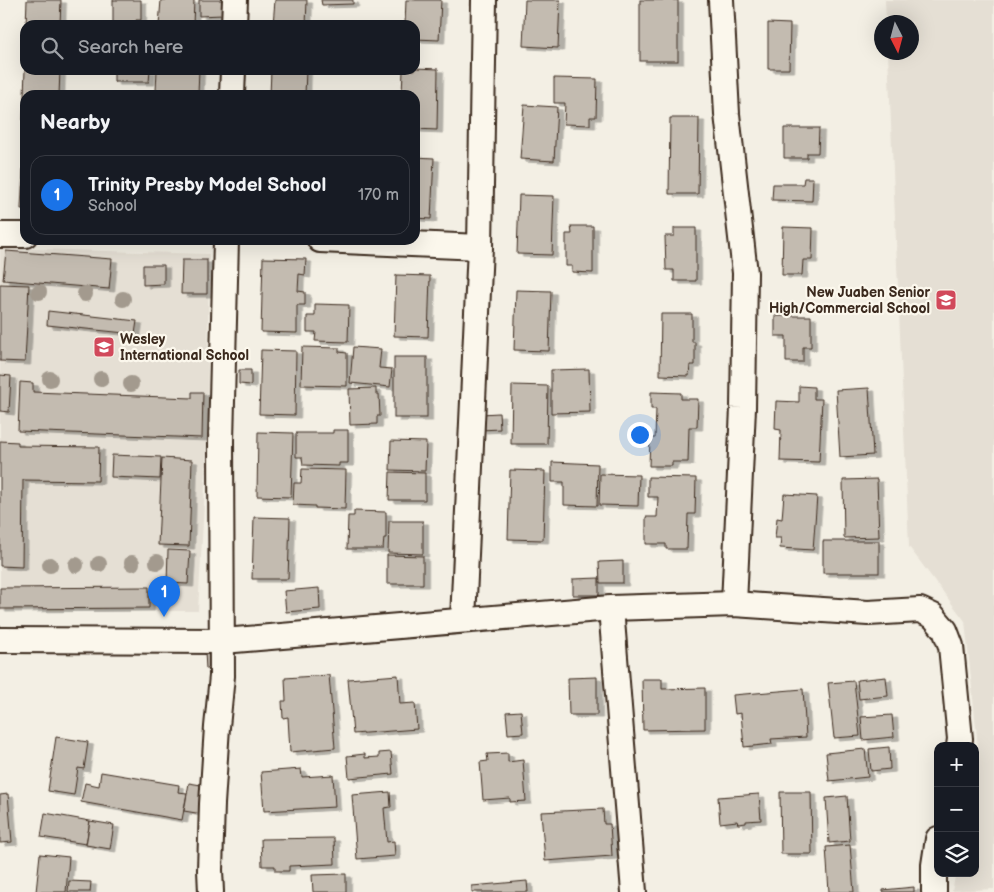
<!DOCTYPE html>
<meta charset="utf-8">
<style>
body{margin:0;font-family:"Balsamiq Sans",sans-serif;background:#20242c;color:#f1f3f6}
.controls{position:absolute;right:15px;bottom:15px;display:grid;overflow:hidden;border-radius:10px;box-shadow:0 5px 20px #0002}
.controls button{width:45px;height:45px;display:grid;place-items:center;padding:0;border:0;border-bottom:1px solid #363941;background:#171b24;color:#f1f3f6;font:25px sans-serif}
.compass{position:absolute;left:874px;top:15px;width:45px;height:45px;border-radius:50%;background:#171b24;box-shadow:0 5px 20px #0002;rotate:174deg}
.you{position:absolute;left:639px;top:434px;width:18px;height:18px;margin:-12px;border:4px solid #fff;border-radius:50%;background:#1a73e8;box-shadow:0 0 0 8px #1a73e833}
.badge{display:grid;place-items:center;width:32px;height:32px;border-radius:50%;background:#1a73e8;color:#fff;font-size:16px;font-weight:700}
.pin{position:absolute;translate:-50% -41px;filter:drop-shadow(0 1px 2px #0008)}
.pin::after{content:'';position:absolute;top:26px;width:18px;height:15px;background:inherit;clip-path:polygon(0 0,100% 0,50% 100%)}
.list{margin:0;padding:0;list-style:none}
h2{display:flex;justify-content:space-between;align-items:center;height:65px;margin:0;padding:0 20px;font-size:21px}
h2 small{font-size:16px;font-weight:400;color:#9ea1a6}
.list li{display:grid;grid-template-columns:32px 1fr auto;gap:15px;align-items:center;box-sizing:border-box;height:80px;margin:0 10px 10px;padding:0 10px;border:1px solid #363941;border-radius:15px}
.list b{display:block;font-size:19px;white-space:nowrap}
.list p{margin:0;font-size:16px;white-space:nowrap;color:#9ea1a6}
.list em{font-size:16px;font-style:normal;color:#9ea1a6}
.icon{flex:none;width:28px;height:28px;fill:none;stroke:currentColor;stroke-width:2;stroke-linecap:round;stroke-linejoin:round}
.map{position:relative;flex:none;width:994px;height:892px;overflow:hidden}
.search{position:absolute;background:#171b24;box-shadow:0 5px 20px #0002;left:20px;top:20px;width:400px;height:55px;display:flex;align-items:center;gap:12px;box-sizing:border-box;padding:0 18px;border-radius:15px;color:#9ea1a6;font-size:19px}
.panel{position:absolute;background:#171b24;box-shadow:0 5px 20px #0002;left:20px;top:90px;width:400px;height:155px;border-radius:15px}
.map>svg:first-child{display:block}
.built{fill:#e5dfd4}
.building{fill:#c3bbb0;stroke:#3b2a1e;filter:url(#shadow)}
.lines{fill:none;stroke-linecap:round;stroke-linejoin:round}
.minor-casing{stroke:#3b2a1e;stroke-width:28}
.minor{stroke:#fbf7ec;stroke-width:24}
.tree{fill:#a39a8e}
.labels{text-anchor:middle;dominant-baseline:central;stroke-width:4.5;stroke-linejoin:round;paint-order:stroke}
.poi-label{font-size:14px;font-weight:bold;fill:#3b2a1e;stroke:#fbf7ec;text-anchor:end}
</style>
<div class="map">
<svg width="994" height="892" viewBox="0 0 994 892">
<defs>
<filter id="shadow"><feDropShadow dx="5.5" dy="3" stdDeviation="0" flood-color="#0004"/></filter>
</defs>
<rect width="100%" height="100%" fill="#f3efe4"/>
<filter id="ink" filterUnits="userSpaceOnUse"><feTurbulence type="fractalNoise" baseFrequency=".02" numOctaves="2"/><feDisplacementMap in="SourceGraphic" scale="10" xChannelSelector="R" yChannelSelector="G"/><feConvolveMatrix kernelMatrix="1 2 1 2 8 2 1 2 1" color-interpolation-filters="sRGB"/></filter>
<g filter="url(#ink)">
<g class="built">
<polygon points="885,0 994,0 994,889 952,891 956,873 975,873 975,774 979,756 965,621 909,547 888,53 912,52 912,22 886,22"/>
<polygon points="0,248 209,254 207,449 198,611 0,611"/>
</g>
<g class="building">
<polygon points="27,0 61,0 60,25 26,25"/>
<polygon points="113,0 141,0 141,20 136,20 136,25 113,25"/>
<polygon points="161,0 194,0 193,25 159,25"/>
<polygon points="199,0 223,0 223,15 199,16"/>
<polygon points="275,0 307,0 306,25 273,25"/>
<polygon points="321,0 353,0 353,4 322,5"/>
<polygon points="406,0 441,0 439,40 415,39 415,25 405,25"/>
<polygon points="525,0 560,0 558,48 523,46"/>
<rect x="640" y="0" width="38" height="61"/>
<polygon points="768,23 790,24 789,69 768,69"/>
<polygon points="415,68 438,69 437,130 415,129 415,95 402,95 403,70 415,70"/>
<polygon points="25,70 60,70 59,95 25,95 25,120 23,120"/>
<polygon points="114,70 150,70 149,82 114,82"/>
<polygon points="157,70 199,70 198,93 156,91"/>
<polygon points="271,70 306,70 305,95 270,95"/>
<polygon points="554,78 597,79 596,117 590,117 590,125 564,124 565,103 554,103"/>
<polygon points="524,105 557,107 554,161 520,159"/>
<polygon points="670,118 699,118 698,194 669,194"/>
<polygon points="784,128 819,128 818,153 807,153 807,158 784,158"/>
<polygon points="24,148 25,148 25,209 21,209"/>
<polygon points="415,157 434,158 431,219 415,218"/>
<polygon points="804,178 813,178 812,201 772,200 773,184 803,184"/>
<polygon points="519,195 554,196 552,255 517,254"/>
<polygon points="571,226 593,226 593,273 572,272 572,266 566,266 566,234 572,234"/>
<polygon points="783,227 813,228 812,260 803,260 802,275 782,275"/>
<polygon points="674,228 696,228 696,281 674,281 674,270 666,270 665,236 674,236"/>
<polygon points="6,251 112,259 109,289 3,280"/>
<polygon points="263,258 306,259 305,275 299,274 298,291 305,292 305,305 297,305 297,333 261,332"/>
<polygon points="182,260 207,260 207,294 181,294"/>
<polygon points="143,265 164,265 164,284 143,285"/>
<polygon points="396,275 430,276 428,337 394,336"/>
<polygon points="0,284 29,285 25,362 0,361"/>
<polygon points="516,290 551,291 549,351 514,350"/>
<polygon points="315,304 349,305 348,342 315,341 316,332 307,332 307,316 315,316"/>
<polygon points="48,311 137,321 135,334 47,325"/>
<polygon points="661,314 692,314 692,342 695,342 695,365 690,365 689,376 660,375"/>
<polygon points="775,316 811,316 811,347 803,347 803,362 786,362 786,336 775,336"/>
<polygon points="302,347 339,348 339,352 347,353 347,386 301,385"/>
<polygon points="353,347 381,349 379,368 392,369 390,387 350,383"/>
<polygon points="261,350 296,351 295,415 259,414"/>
<rect x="394" y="357" width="33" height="61"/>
<polygon points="589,369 590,412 551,413 551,370"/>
<polygon points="239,370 251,370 251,385 239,384"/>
<polygon points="0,375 11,376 9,412 0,411"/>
<polygon points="20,382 33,383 33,392 192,398 192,392 203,392 202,438 18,431"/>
<polygon points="512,385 548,386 547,444 511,444"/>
<polygon points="799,386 814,387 814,399 822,399 819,462 780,461 781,430 775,429 776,401 799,402"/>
<polygon points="376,388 376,394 379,394 380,416 377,416 377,424 350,425 349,389"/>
<polygon points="869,388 873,455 840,457 836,390"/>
<polygon points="651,392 681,393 681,399 698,399 697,427 689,427 688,462 672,462 672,466 649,466 650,438 655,438 656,409 651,409"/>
<polygon points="499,413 500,429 481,430 481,414"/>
<polygon points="333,430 348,430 348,463 339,463 339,466 303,465 302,457 296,457 296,433 333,433"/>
<polygon points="258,432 293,433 291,497 257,496"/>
<polygon points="0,441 18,442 18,446 99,447 98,481 23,480 22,567 0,566"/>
<polygon points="391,441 426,442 425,471 390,470"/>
<polygon points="112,455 161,457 160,479 111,477"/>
<polygon points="162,458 192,460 189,546 158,545"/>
<polygon points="552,462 598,464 597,506 564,505 564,482 552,482"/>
<polygon points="302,469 346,470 345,509 315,508 315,506 293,505 294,483 301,483"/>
<polygon points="510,470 545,471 543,540 508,539"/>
<polygon points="390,472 425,473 425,500 389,500"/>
<polygon points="600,474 639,475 638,506 599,505"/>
<polygon points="648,477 696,478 695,514 688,514 687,549 666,549 666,544 646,544 646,517 657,517 658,497 648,497"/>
<polygon points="877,479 879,537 844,538 843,480"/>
<polygon points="784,494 817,496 813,550 780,548 781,538 775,538 777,518 782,519"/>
<polygon points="354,511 386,512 386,538 384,538 383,549 347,549 348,516 354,516"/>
<polygon points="254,517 290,518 288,579 252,579"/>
<polygon points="389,521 423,521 423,554 388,553"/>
<rect x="823" y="541" width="56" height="32"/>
<polygon points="168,550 190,551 188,584 167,583"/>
<polygon points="387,555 423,556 423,584 387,584"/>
<polygon points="623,561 623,583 600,583 599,562"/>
<polygon points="599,578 599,595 573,595 573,579"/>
<polygon points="149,587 149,608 0,609 0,588"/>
<polygon points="319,588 320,609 286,612 284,591"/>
<polygon points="205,652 220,652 220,668 206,669"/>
<polygon points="329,675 335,748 290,752 288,717 283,718 282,701 286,701 285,678"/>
<polygon points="398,675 400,704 415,703 417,729 353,734 348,679"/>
<polygon points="597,677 597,715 569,715 568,678"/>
<polygon points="886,677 888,696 859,699 857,680"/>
<polygon points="642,679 662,679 662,689 705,688 705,729 643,730"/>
<polygon points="854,681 860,736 834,738 828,683"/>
<polygon points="803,689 806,737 771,739 772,744 744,747 741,713 735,714 733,695"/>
<polygon points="521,711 523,733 508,734 506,712"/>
<polygon points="892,715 894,737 863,740 861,717"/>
<polygon points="56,737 88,742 84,769 78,768 74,795 48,791"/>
<polygon points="889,747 890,769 871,771 869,749"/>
<polygon points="865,749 868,777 829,781 826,753"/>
<polygon points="391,752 393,774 349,778 347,756 365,754 365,758 379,757 379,753"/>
<polygon points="508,753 508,762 523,760 526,801 510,802 510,798 483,800 480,762 488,761 487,754"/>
<polygon points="301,769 302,777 333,775 335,807 264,811 261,772"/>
<polygon points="101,772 179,785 178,792 187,793 182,820 81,802 85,783 99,786"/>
<polygon points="189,783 207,786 202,814 184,811"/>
<polygon points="390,792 391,807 384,808 387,842 394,841 395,856 357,859 352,795"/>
<polygon points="780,792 811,792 812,854 781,854"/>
<polygon points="8,794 12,842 0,843 0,795"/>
<polygon points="759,794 761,820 746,821 746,823 738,824 737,821 720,823 718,797"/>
<polygon points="847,796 850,841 829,843 826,798"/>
<polygon points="603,809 604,824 610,824 612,856 545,861 541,812"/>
<polygon points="45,813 90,821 86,844 41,837"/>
<polygon points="90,821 114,825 110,849 86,845"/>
<polygon points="334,838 335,864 289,866 289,871 275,871 275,866 262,866 261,839"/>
<polygon points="850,845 854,892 829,892 826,847"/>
<polygon points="40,854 69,857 66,892 36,892"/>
<polygon points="346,874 346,892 313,892 312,875"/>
<polygon points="69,881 91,882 90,892 68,892"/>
<polygon points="527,881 528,892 472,892 472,886"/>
<polygon points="914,887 914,892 883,892 883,890"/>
</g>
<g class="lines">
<g class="minor-casing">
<g id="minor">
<polyline points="721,0 727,114 745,273 743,408 734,604"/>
<polyline points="234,25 235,0"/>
<polyline points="232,95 233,70"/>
<polyline points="0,235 25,235"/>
<polyline points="320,240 480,247"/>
<polyline points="611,608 634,892"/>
<polyline points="463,620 480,247 484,0"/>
<polyline points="0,640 223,641 611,608 734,604 868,613 920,610 933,616 945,630 951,646 960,739 959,746"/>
<polyline points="211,892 210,870 212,804 217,727 222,676 221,441 226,240"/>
<polyline points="934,892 934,865 938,839"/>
</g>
</g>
<use href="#minor" class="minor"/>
</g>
<g class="tree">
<circle cx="39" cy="292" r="8"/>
<circle cx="85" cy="294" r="8"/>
<circle cx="123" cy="299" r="8"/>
<circle cx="50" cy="379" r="8"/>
<circle cx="101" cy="379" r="8"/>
<circle cx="131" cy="384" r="8"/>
<circle cx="157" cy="562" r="8"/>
<circle cx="132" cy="563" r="8"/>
<circle cx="99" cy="564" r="8"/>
<circle cx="50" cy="565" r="8"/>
<circle cx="76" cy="565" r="8"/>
</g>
</g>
<defs>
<g id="school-square" transform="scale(1.125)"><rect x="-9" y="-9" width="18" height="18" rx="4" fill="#d1495b" stroke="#fbf7ec"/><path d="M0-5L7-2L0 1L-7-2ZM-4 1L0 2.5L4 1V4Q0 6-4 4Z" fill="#fff"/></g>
</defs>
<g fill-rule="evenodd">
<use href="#school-square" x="946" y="300"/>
<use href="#school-square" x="104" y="347"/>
</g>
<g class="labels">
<g class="poi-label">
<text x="930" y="292">New Juaben Senior<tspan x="930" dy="16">High/Commercial School</tspan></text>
<text x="120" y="339" text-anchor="start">Wesley<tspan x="120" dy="16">International School</tspan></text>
</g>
</g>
</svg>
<div class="controls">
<button>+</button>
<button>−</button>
<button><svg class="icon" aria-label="layers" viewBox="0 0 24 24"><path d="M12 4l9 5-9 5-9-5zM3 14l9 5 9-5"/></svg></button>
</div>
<svg class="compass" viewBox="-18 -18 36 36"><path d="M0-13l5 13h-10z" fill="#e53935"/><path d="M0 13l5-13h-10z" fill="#9ea1a6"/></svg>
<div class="you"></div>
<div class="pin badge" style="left:164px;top:617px">1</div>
<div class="search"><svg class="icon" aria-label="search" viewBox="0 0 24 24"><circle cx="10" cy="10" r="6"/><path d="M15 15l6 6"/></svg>Search here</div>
<section class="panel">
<h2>Nearby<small></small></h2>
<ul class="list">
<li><span class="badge">1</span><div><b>Trinity Presby Model School</b><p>School</p></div><em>170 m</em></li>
</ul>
</section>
</div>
